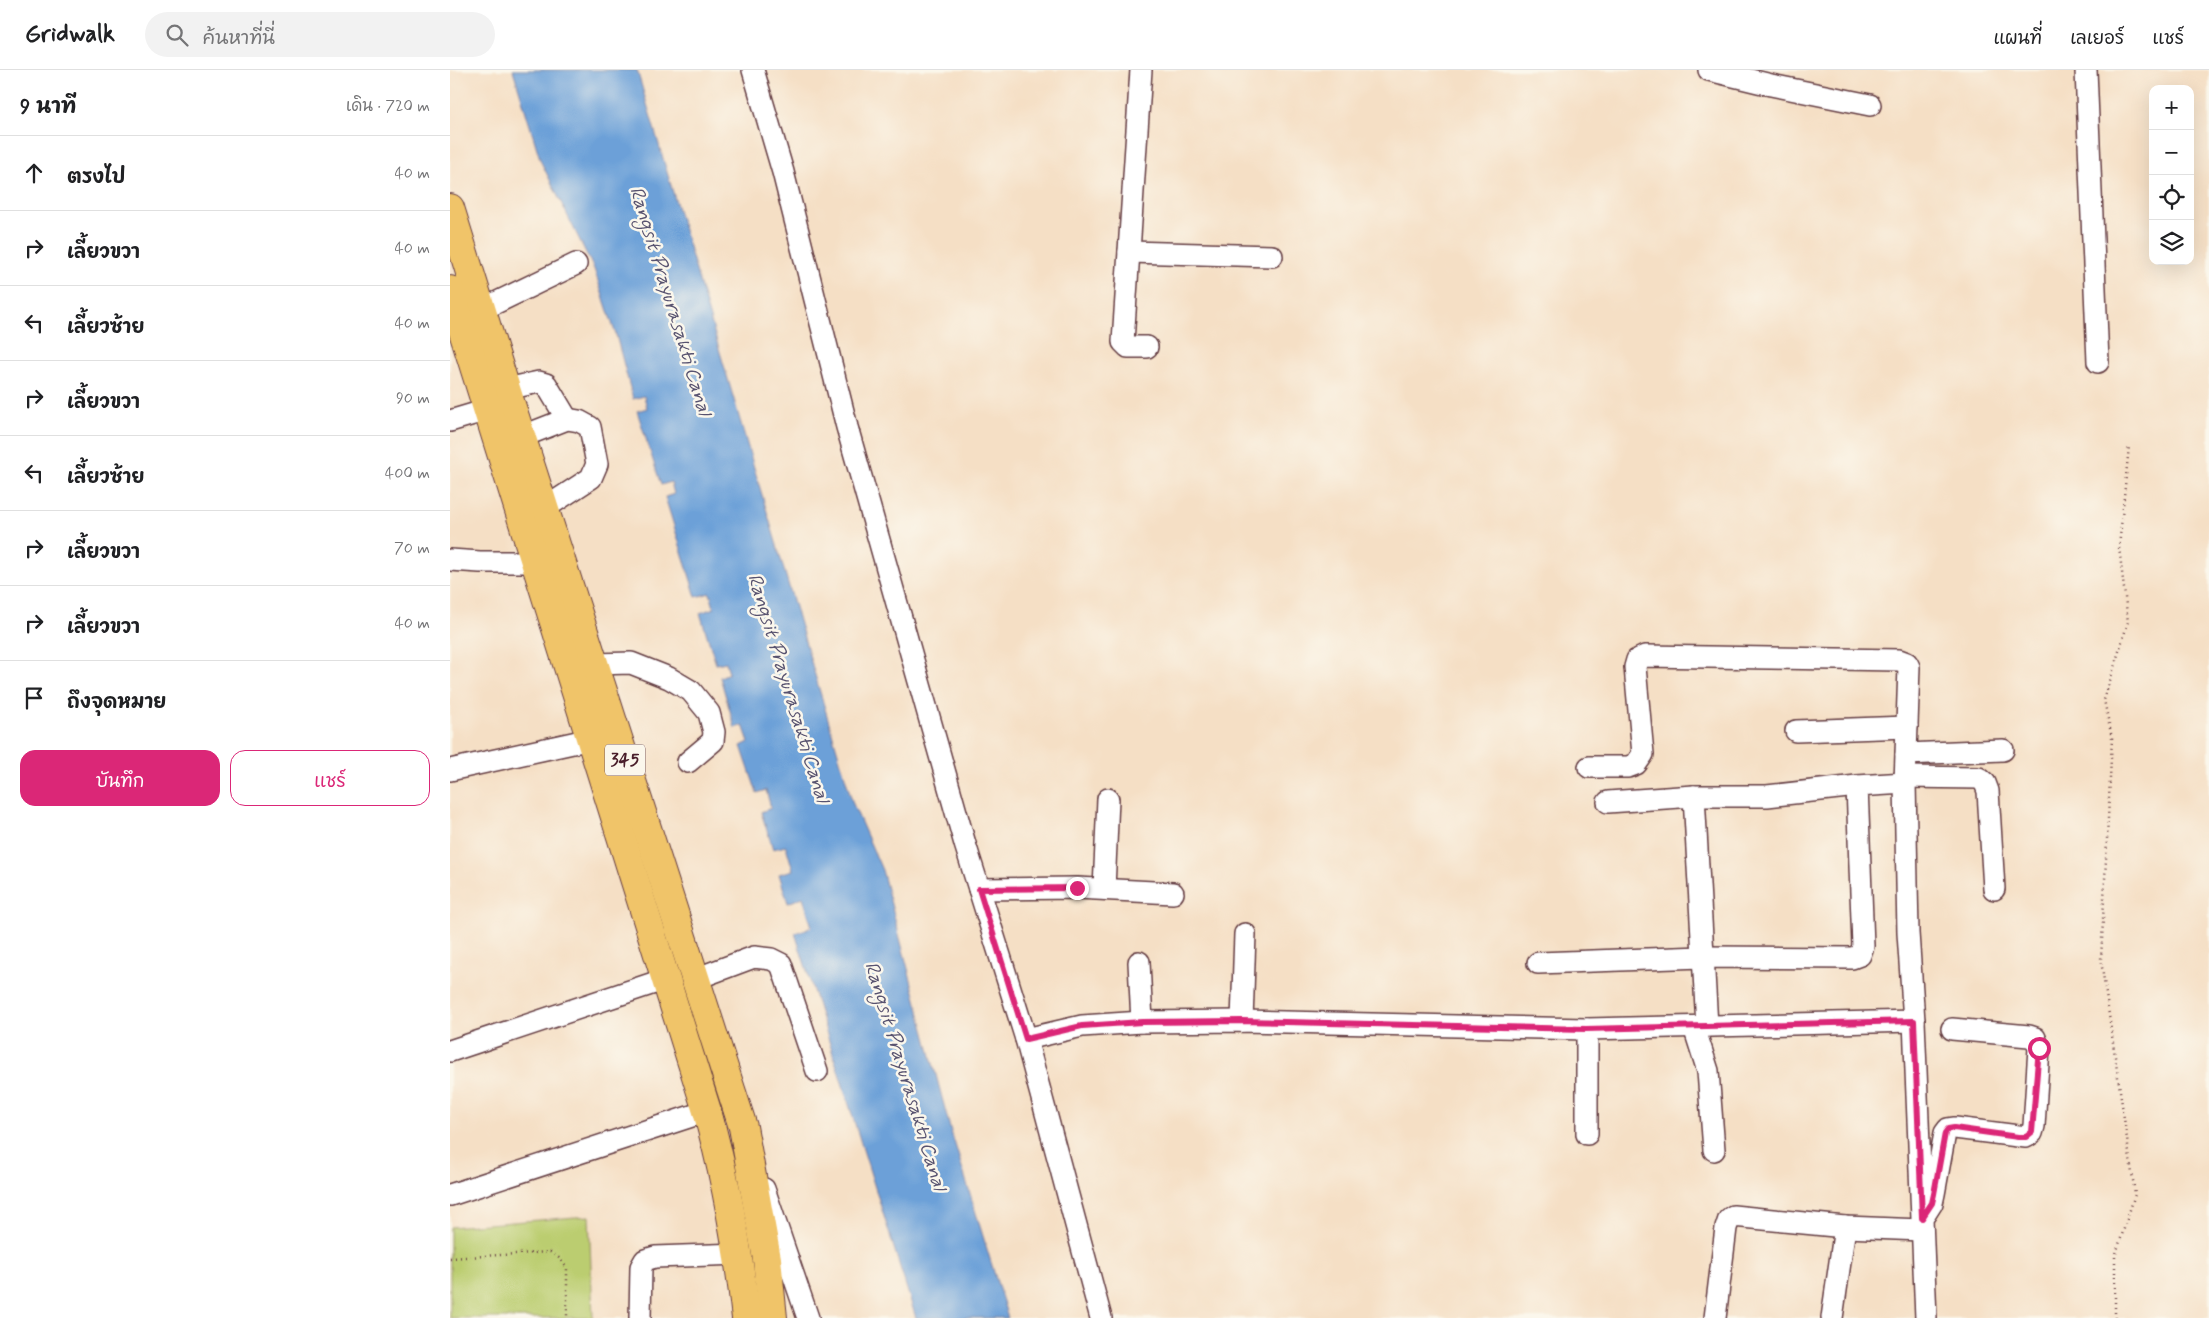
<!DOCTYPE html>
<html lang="th">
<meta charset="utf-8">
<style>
body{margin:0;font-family:Mynerve,"Playpen Sans Thai",sans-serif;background:#f2f2f2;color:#202124}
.controls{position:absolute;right:15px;top:15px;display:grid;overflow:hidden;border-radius:10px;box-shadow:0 5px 20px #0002}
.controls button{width:45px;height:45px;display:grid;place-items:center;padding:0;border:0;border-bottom:1px solid #e0e0e0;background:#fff;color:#202124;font:25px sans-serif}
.stop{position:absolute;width:15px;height:15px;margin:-11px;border:4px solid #db2777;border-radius:50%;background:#fff}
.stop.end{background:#db2777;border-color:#fff;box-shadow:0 1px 5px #0008}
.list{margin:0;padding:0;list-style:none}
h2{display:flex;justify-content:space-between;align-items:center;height:65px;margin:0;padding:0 20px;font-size:21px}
h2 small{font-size:16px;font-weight:400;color:#757577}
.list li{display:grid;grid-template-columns:32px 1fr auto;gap:15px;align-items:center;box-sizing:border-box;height:75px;padding:0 20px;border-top:1px solid #e0e0e0}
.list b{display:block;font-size:19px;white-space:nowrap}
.list em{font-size:16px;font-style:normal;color:#757577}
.actions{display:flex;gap:10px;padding:15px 20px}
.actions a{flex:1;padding:11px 0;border:1px solid #db2777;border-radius:15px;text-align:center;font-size:18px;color:#db2777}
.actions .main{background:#db2777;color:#fff}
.icon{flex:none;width:28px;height:28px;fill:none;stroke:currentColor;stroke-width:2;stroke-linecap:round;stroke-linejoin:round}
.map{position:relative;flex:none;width:1759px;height:1248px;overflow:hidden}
header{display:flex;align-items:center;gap:30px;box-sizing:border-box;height:70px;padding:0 25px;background:#fff;border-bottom:1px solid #e0e0e0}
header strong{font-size:24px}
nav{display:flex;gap:28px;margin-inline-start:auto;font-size:18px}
.search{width:350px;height:45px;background:#f2f2f2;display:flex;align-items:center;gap:12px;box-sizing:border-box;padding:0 18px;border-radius:28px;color:#757577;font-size:19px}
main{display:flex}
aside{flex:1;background:#fff}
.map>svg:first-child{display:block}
.green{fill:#bbcd70;stroke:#82764e}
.water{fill:#6ca0d8;stroke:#5b6082}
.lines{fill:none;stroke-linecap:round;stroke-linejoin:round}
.minor-casing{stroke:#643c42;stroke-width:24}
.major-casing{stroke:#643c42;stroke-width:30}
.path{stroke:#643c42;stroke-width:2.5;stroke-dasharray:1 4;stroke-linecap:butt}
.minor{stroke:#fff;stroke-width:21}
.major{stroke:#f0c469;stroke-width:28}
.route{stroke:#db2777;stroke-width:6}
.labels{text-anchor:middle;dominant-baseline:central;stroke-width:5;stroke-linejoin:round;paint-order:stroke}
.shield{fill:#fbf7ec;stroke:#7f6065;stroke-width:1}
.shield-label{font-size:18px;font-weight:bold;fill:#4a1f2b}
.water-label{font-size:20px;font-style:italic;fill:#585370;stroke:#fbf7ec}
</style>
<header>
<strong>Gridwalk</strong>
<div class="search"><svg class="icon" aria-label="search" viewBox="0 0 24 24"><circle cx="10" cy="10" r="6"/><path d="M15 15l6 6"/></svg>ค้นหาที่นี่</div>
<nav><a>แผนที่</a><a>เลเยอร์</a><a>แชร์</a></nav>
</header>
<main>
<aside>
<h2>9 นาที<small>เดิน · 720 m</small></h2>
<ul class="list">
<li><svg class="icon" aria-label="ahead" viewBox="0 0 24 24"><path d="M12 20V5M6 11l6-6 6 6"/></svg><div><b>ตรงไป</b></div><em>40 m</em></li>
<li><svg class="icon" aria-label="right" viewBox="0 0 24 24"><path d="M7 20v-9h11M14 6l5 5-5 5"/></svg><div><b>เลี้ยวขวา</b></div><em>40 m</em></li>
<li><svg class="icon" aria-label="left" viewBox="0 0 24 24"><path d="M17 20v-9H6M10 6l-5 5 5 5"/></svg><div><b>เลี้ยวซ้าย</b></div><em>40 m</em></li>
<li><svg class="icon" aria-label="right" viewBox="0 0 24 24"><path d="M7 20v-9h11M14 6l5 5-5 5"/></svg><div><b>เลี้ยวขวา</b></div><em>90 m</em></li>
<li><svg class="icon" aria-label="left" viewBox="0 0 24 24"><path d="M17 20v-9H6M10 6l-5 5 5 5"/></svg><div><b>เลี้ยวซ้าย</b></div><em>400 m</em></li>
<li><svg class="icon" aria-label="right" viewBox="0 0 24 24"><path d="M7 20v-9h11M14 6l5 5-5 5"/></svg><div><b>เลี้ยวขวา</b></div><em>70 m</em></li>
<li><svg class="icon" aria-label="right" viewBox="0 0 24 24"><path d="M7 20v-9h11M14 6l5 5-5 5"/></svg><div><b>เลี้ยวขวา</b></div><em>40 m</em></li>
<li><svg class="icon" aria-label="arrive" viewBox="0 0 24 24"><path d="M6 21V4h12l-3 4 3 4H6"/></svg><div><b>ถึงจุดหมาย</b></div></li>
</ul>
<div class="actions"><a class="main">บันทึก</a><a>แชร์</a></div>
</aside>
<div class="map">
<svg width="1759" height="1248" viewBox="0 0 1759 1248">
<rect width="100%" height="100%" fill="#fbf7ec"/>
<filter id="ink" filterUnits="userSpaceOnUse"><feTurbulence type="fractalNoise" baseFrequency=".02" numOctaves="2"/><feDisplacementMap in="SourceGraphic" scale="10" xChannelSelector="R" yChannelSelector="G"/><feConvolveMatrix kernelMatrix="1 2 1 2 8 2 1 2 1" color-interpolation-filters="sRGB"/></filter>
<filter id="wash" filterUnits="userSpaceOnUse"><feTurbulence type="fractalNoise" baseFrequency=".0096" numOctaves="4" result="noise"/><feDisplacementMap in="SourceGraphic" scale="20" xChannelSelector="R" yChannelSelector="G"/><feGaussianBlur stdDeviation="1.12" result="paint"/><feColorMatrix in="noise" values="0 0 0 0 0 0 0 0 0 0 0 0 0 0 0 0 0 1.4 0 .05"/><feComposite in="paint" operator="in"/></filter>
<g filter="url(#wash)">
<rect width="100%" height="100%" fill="#f5dfc5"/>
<polygon class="green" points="139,1146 143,1248 0,1248 0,1157"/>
<polygon class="water" points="63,0 187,0 403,734 432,800 500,1058 558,1248 466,1248 345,863 362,857 353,827 338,833 329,804 343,800 336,776 323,779 311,742 321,738 316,720 307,723 291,676 299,672 293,655 285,658 270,607 279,603 276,592 266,594 250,543 264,538 260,523 246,527 215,427 224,424 221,412 211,415 187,341 197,338 194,326 183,329 166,265 144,199 91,92"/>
</g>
<g filter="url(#ink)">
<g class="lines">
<g class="minor-casing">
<g id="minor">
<polyline points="303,0 333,102 397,357 515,774 576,969 651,1248"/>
<polyline points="691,0 673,272 678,277 697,277"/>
<polyline points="1259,0 1321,15 1420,35"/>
<polyline points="1636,0 1648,292"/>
<polyline points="679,182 822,186"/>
<polyline points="31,240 126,194"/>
<polyline points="56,319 89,312 96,314 117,349"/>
<polyline points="0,351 37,340"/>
<polyline points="71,367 117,349 129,351 140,357 147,394 141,408 95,438"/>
<polyline points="0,490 30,492 85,492"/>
<polyline points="145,594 181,593 219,608 241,621 259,643 264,662 263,671 238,692"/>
<polyline points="1346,661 1457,657"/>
<polyline points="1456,684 1553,680"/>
<polyline points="1139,697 1178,697 1186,694 1193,684 1185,597 1187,590 1195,586 1449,590 1457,593 1459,597 1455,713 1458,863 1464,951 1476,1248"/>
<polyline points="0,700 141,669"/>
<polyline points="1455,707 1529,708 1535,713 1538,721 1544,819"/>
<polyline points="1244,726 1257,956"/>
<polyline points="1158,732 1244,726 1317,726 1407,716"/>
<polyline points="529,819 627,818 723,823"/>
<polyline points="654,819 658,729"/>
<polyline points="689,892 692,952"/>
<polyline points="1088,893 1252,887 1402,888 1410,885 1413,876 1407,716 1455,713"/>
<polyline points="245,909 304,887 321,889 331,894 367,1001"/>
<polyline points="792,951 795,864"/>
<polyline points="1244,957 1258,1001 1264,1080"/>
<polyline points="1137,959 1137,1064"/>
<polyline points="576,969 632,956 692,952 792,951 1137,959 1464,951"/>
<polyline points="0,981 216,909"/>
<polyline points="314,1119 358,1248"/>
<polyline points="0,1125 257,1041"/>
<polyline points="1475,1144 1482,1133 1484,1124 1495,1063 1498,1059 1505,1058 1576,1067 1582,1063 1584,1056 1589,978 1585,968 1579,966 1502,959"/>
<polyline points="190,1248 191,1197 195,1190 205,1187 289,1184"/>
<polyline points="1265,1248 1276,1158 1279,1149 1283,1146 1395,1157 1472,1160"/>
<polyline points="1382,1248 1395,1157"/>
</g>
</g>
<g class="major-casing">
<g id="major">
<polyline points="0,138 56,319 293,1057 317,1189 323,1248"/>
<path d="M 0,220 L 257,1041 C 276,1109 288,1177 296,1248"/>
</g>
</g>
<g class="path">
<polyline points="0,1188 100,1182 109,1188 117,1198 117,1248"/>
<polyline points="1665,1248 1665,1187 1685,1124 1651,890 1662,668 1654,630 1678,552 1669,477 1679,376"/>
</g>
<use href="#minor" class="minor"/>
<use href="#major" class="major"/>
</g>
</g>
<g class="lines" filter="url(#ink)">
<polyline class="route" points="627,818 529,819 576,969 632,956 692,952 792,951 1136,959 1464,951 1472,1148 1482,1133 1484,1124 1495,1063 1498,1059 1504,1058 1568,1067 1576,1067 1582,1062 1589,978"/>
</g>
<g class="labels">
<rect class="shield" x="155" y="674.5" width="40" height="31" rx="4"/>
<g class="shield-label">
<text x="175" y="690">345</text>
</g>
<g class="water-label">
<text transform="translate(220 231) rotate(73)">Rangsit Prayurasakti Canal</text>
<text transform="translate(338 618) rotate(73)">Rangsit Prayurasakti Canal</text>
<text transform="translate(455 1006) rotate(73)">Rangsit Prayurasakti Canal</text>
</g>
</g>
</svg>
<div class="controls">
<button>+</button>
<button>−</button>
<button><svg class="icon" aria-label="locate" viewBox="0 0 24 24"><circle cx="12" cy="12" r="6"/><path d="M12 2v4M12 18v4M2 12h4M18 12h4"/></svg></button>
<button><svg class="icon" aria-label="layers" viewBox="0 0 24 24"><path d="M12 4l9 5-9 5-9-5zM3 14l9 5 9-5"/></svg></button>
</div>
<div class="stop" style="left:1589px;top:978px"></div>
<div class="stop end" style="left:627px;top:818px"></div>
</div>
</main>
